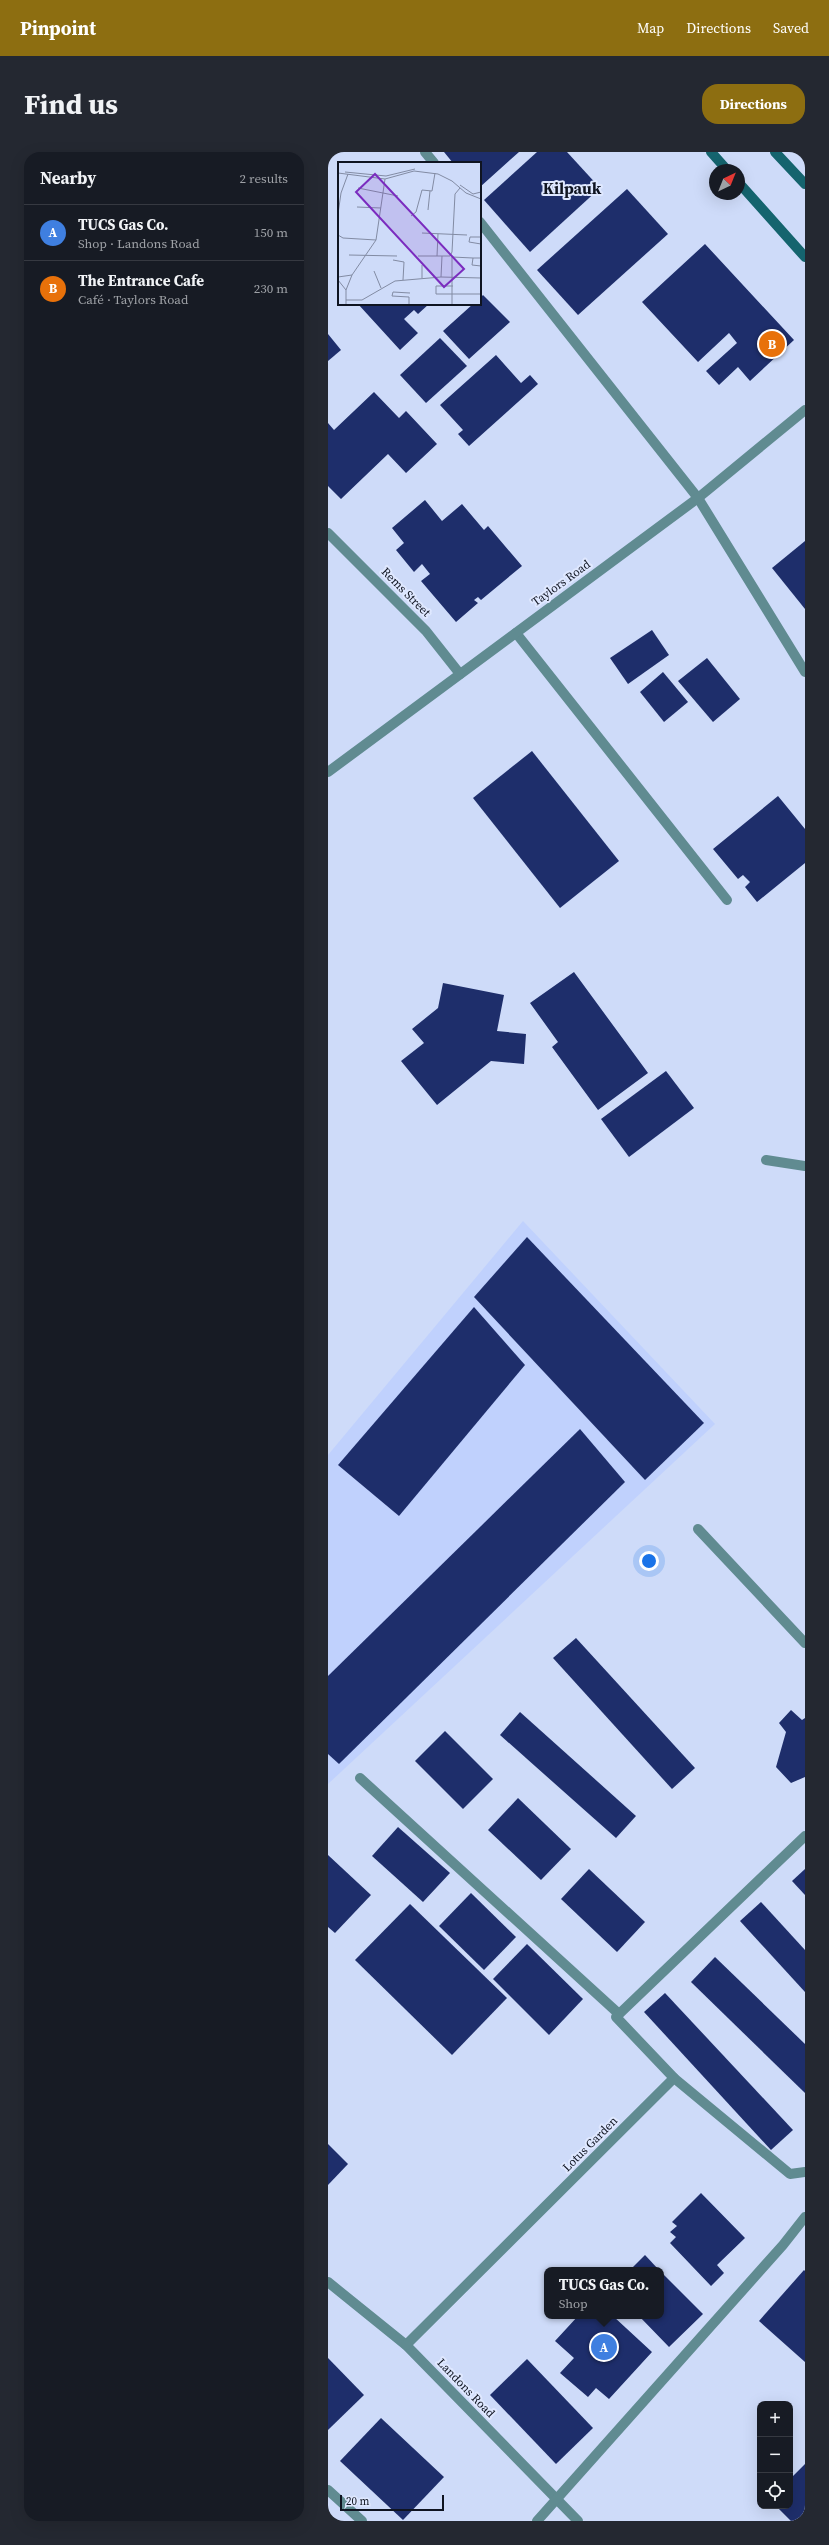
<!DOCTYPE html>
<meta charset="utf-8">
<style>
body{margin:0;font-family:"Source Serif 4",serif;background:#242831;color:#f1f3f6}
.controls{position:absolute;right:12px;bottom:12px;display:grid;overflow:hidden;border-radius:8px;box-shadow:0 4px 16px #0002}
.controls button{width:36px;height:36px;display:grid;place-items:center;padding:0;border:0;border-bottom:1px solid #363941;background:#171b24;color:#f1f3f6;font:20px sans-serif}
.compass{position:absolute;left:381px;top:12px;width:36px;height:36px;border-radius:50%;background:#171b24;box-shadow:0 4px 16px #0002;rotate:43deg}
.scale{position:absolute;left:12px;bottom:10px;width:104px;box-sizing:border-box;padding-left:4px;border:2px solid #0f1421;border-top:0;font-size:11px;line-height:14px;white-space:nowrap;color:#0f1421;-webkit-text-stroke:3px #dfe8ff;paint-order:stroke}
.you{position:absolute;left:321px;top:1409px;width:14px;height:14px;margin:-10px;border:3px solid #fff;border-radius:50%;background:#1a73e8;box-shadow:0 0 0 6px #1a73e833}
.badge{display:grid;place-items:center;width:26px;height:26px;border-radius:50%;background:#8d6e11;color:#fff;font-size:13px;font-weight:700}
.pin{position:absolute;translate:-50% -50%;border:2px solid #fff;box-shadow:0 1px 4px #0006}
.popup{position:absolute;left:216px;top:2115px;width:120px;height:52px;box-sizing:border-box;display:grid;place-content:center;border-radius:8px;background:#171b24;filter:drop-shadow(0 1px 3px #0005);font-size:13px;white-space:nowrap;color:#9ea1a6}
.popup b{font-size:15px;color:#f1f3f6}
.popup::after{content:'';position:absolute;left:50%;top:100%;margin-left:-8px;border:8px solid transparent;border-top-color:#171b24}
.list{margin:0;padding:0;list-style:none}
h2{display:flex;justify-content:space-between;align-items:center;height:52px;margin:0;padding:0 16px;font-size:17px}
h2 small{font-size:13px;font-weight:400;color:#9ea1a6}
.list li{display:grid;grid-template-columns:26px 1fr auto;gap:12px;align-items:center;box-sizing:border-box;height:56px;padding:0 16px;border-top:1px solid #363941}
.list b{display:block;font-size:15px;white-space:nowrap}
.list p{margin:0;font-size:13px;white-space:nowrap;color:#9ea1a6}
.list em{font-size:13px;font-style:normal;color:#9ea1a6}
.icon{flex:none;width:22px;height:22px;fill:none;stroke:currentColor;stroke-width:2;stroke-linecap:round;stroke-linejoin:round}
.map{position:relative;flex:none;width:477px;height:2369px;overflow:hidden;border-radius:16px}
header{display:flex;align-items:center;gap:24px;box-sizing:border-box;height:56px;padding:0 20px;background:#8d6e11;color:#fff}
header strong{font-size:19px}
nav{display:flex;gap:22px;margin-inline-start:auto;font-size:14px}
.intro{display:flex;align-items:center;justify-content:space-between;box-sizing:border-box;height:96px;padding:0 24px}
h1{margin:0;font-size:28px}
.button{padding:10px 18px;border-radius:16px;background:#8d6e11;color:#fff;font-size:14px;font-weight:700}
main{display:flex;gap:24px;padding:0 24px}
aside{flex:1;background:#171b24;border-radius:16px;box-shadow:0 4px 16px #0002}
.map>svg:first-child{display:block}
.built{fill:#c0d1fd}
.building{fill:#1e2e6b}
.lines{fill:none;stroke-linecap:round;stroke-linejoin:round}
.service{stroke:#608b91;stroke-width:10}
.minor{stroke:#608b91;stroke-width:10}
.tertiary{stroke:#608b91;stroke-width:10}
.secondary{stroke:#15646e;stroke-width:10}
.labels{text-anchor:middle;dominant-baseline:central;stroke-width:4;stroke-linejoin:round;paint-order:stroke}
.street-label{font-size:12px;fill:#0f1421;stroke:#dfe8ff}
.district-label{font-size:16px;font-weight:bold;fill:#0f1421;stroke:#dfe8ff}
.inset-road{fill:none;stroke:#828ba3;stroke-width:1}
.view{fill:#7b2cbf;fill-opacity:0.15;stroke:#7b2cbf;stroke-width:2}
.inset-edge{fill:none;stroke:#0f1421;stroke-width:2}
</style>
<header>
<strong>Pinpoint</strong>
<nav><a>Map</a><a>Directions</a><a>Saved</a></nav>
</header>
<div class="intro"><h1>Find us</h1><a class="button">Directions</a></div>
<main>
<aside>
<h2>Nearby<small>2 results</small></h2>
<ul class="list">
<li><span class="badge" style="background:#3f7fe0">A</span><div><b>TUCS Gas Co.</b><p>Shop · Landons Road</p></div><em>150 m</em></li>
<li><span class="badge" style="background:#e8710a">B</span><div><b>The Entrance Cafe</b><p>Café · Taylors Road</p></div><em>230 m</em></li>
</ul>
</aside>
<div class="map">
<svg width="477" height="2369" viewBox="0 0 477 2369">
<rect width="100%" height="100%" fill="#cedbf9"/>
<polygon class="built" points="195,1069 387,1272 0,1632 0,1303"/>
<g class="building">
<polygon points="116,0 191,0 152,35 152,11 125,11"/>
<polygon points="209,0 239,0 272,36 202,100 156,48"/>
<polygon points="299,37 340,82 250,163 209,118"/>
<polygon points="377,92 466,188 422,229 410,215 391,233 378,219 409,191 401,181 370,210 314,150"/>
<polygon points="155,143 182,170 141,207 115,179 145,152 152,152 152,146"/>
<polygon points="30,152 101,152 90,162 86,158 76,167 90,181 72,198"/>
<polygon points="0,182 13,198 0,209"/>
<polygon points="112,186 139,214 98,251 72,223"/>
<polygon points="168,203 193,231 202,223 210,232 141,294 130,282 135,278 112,253"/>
<polygon points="46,240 71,266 78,259 109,292 78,321 60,302 13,347 0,334 0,271 6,278"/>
<polygon points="97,348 114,369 134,352 156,378 160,374 194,414 153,448 150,445 146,448 150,451 128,470 93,429 102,422 94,412 86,420 68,398 76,391 64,376"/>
<polygon points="477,389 477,457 444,416"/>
<polygon points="324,478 341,503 300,532 282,506"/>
<polygon points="379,506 412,547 385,570 350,529"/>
<polygon points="335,520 360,550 336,570 312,540"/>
<polygon points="204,599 291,709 232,756 145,646"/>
<polygon points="450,644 477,677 477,711 429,750 417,735 422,730 415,723 410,727 385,697"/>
<polygon points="246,820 320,921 270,958 224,895 230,890 202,851"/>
<polygon points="115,831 176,843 169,879 198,882 196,912 163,909 109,953 73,909 96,891 84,877 110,856"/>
<polygon points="338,919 366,956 301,1005 273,967"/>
<polygon points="199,1085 376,1271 317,1328 146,1145"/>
<polygon points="146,1155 197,1213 71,1364 10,1313"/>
<polygon points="252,1277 297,1330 11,1612 0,1602 0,1524"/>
<polygon points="248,1486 367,1616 344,1637 225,1506"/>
<polygon points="463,1558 474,1568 477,1566 477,1625 463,1631 448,1615 458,1580 451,1571"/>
<polygon points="192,1560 308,1664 288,1686 172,1583"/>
<polygon points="117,1579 165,1627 135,1657 87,1609"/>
<polygon points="190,1646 243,1697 213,1728 160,1678"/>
<polygon points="70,1675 122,1721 95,1750 44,1704"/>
<polygon points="0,1703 43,1743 7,1781 0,1775"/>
<polygon points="261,1717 317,1770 289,1800 233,1747"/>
<polygon points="477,1717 477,1743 464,1729"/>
<polygon points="143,1741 188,1785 156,1818 111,1774"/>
<polygon points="433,1750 477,1798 477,1840 412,1769"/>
<polygon points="82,1752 179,1846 124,1903 27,1808"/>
<polygon points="199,1792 255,1847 221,1883 165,1827"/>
<polygon points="387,1805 477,1892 477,1941 363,1830"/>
<polygon points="337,1841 465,1978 443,1998 316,1860"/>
<polygon points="0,1992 20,2012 0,2033"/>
<polygon points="373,2041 417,2086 389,2113 396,2121 383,2134 342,2091 348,2085 342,2080 349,2074 344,2070"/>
<polygon points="317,2103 331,2118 302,2118"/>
<polygon points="476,2118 477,2119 477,2210 431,2169"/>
<polygon points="333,2120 375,2162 341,2195 311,2164 333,2164"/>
<polygon points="250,2164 285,2164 324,2200 281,2247 268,2236 260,2245 232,2221 246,2206 227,2189"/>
<polygon points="0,2206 36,2243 0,2278"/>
<polygon points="199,2207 265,2276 228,2312 162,2243"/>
<polygon points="53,2266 116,2325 75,2368 12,2309"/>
<polygon points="477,2312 477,2369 463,2369 448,2354 462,2354 462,2327"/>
</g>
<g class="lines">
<polyline class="service" points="188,481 399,748"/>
<g class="minor">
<polyline points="97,0 106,11"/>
<polyline points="152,70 370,346 477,520"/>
<polyline points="0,381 98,479 132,522"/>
<polyline points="438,1008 477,1014"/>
<polyline points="370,1377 477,1491"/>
<polyline points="32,1626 291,1862"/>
<polyline points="346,1926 288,1865 477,1684"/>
<polyline points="0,2130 78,2193 250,2369"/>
<polyline points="78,2193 346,1926 462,2022 477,2020"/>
<polyline points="0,2338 34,2369"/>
<polyline points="209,2369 455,2093 477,2065"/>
</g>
<polyline class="tertiary" points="0,620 370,346 477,258"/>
<g class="secondary">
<polyline points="383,0 399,18"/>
<polyline points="447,0 477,32"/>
<polyline points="411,31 477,105"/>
</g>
</g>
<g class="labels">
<g class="street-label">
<text transform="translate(233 431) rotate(-36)">Taylors Road</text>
<text transform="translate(78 440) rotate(45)">Rems Street</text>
<text transform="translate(262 1992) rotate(-45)">Lotus Garden</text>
<text transform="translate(138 2236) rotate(46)">Landons Road</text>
</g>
<g class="district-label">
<text x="244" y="36">Kilpauk</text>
</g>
</g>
<g transform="translate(10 10)">
<rect width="143" height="143" fill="#cedbf9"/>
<path class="inset-road" d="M 7,10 L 48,14 L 77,7M 0,11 L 47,17 L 76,9 L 100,12 L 114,19 L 128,31 L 143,37M 122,23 L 135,32 L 143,30M 20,26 L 60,34M 19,45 L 43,46M 90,48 L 92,29M 0,52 L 3,31 L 10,12M 73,54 L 78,50 L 84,28 L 94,29 L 97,11M 84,71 L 129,73M 100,72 L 99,94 L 104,94M 0,73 L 5,76 L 38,78M 143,75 L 132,75 L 131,80 L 143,82M 11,93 L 59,94M 80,94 L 99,94M 143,96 L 135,96 L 134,103 L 143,104M 55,98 L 66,100 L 65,118M 36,109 L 43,126M 0,115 L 14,113M 103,115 L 104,94 L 112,94 L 114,90 L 117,32 L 122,26M 84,116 L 84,103M 0,118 L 8,128M 115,124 L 98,124 L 98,132 L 143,132M 8,138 L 24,138 L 57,119 L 103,115 L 143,116M 8,143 L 8,128 L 14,113 L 38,78 L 47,17M 71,143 L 71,135 L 54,134 L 55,130 L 72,131M 114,143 L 114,95 L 135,96"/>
<path class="view" d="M 37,12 L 126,107 L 106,125 L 18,30 Z"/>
<rect width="143" height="143" class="inset-edge"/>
</g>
</svg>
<div class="controls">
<button>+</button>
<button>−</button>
<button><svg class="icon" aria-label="locate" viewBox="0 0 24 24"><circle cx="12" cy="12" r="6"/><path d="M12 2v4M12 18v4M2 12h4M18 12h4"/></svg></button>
</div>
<svg class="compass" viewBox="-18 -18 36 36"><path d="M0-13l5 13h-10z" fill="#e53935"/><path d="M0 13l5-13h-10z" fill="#9ea1a6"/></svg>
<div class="scale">20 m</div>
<div class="you"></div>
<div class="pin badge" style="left:276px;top:2195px;background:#3f7fe0">A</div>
<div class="popup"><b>TUCS Gas Co.</b>Shop</div>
<div class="pin badge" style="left:444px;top:192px;background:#e8710a">B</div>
</div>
</main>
